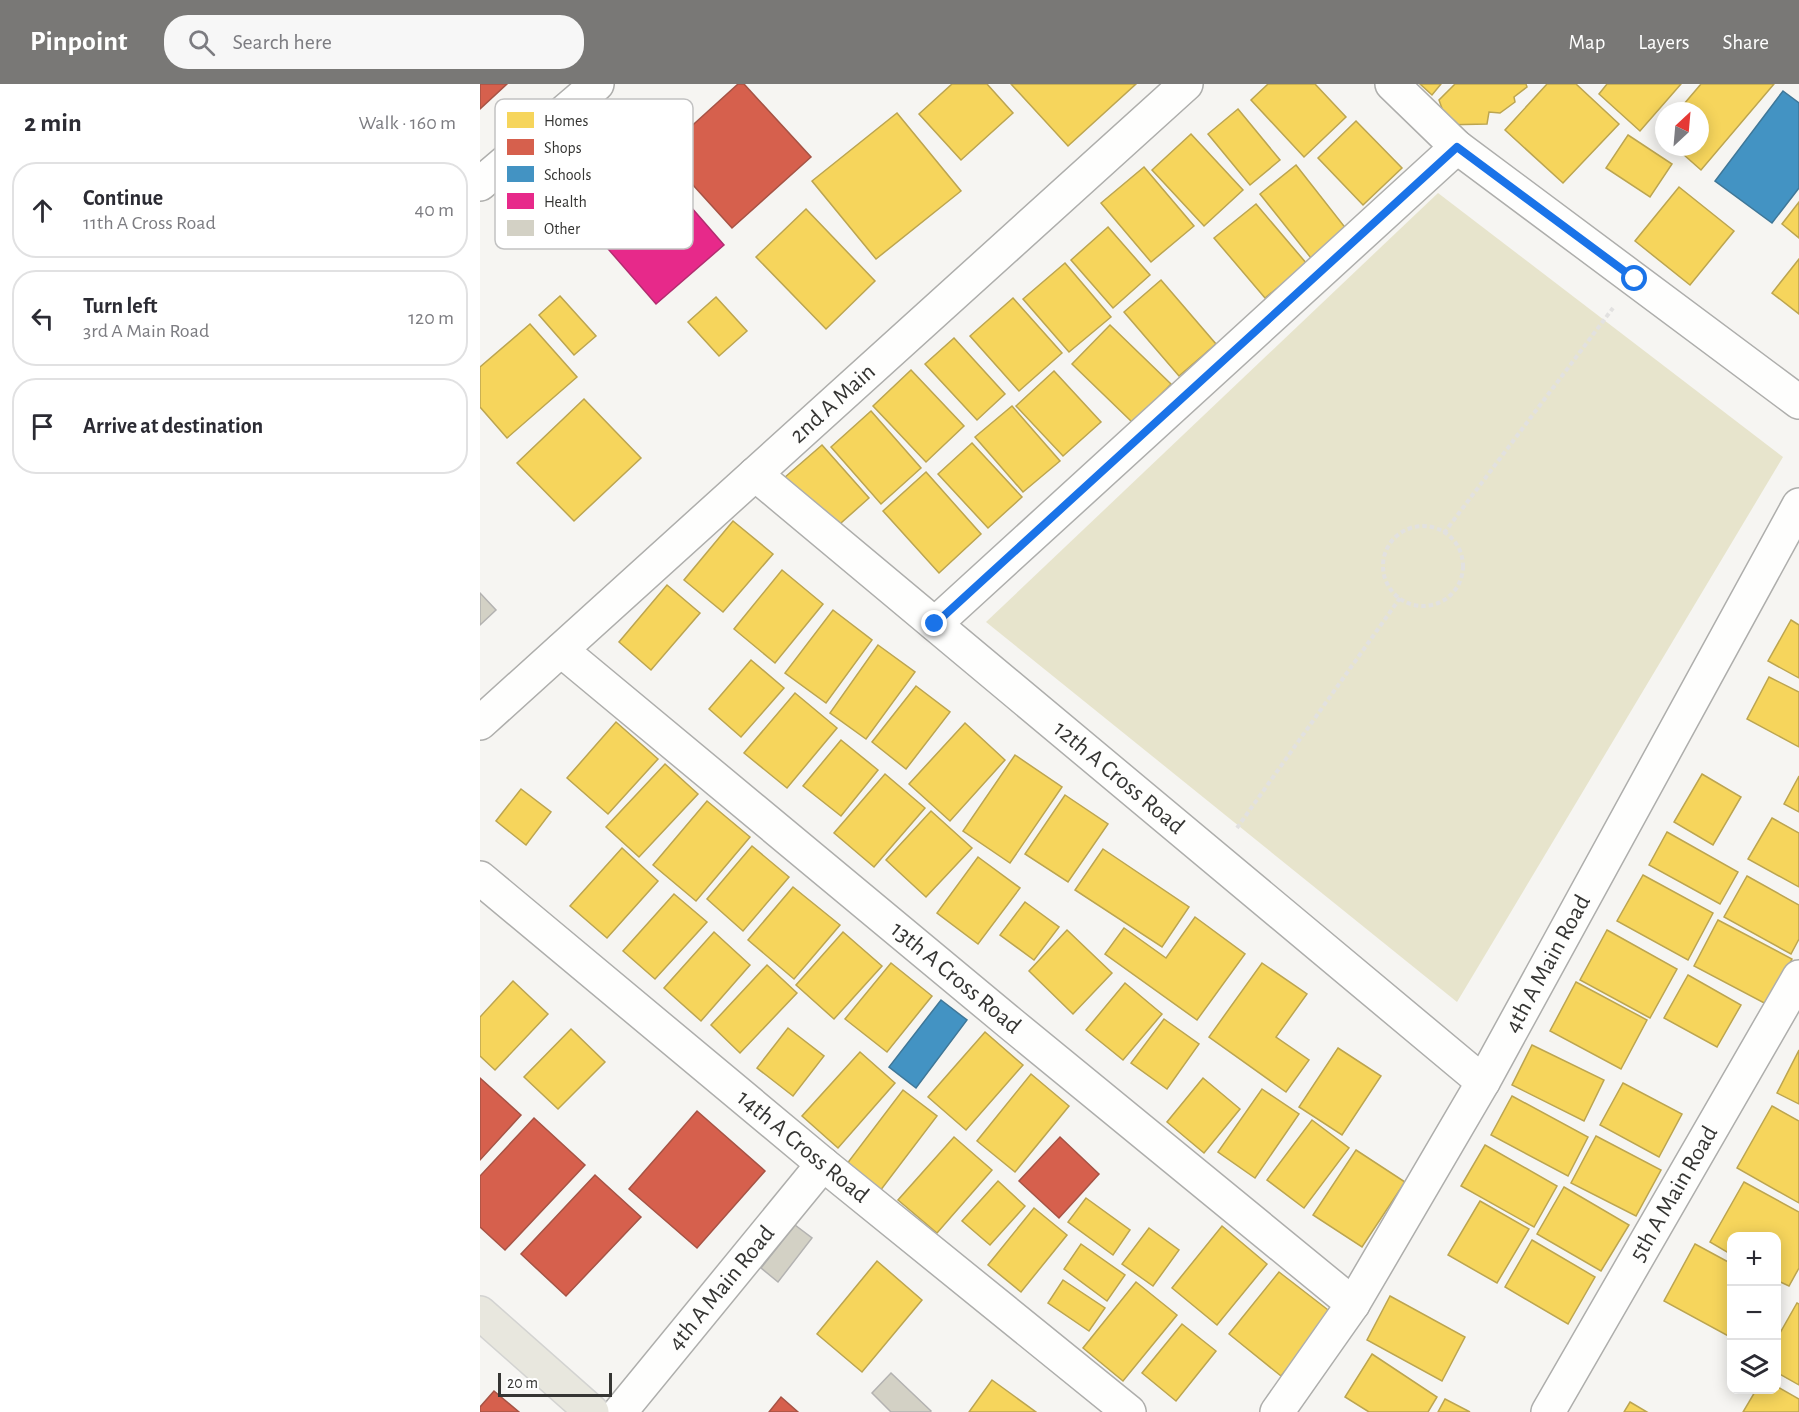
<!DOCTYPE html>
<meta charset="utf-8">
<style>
body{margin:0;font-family:"Alegreya Sans",sans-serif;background:#f7f7f7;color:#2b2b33}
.controls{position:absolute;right:18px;bottom:18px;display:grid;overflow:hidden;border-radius:12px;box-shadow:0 3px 15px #0003}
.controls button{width:54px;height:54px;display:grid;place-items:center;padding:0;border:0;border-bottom:2px solid #e1e1e2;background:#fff;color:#2b2b33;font:30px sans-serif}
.compass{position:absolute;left:1175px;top:18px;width:54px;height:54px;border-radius:50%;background:#fff;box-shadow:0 3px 15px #0003;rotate:26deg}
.scale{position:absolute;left:18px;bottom:15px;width:114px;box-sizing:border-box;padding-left:6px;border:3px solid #353533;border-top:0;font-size:16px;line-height:21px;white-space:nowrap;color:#353533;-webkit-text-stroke:4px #fff;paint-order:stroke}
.stop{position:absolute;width:18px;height:18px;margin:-14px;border:4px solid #1a73e8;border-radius:50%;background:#fff}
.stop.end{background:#1a73e8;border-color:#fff;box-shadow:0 2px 6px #0008}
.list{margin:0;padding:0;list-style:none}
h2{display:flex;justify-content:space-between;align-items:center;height:78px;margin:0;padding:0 24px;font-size:26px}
h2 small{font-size:20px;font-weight:400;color:#7c7c81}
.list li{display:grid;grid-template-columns:39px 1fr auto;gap:18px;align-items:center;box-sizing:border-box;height:96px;margin:0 12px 12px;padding:0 12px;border:2px solid #e1e1e2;border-radius:24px}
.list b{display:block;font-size:22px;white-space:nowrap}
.list p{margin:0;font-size:20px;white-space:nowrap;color:#7c7c81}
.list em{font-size:20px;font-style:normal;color:#7c7c81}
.icon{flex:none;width:33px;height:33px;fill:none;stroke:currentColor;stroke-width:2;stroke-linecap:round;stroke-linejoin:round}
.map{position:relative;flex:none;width:1319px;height:1328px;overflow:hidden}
header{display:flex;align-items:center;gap:36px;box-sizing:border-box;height:84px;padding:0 30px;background:#797876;color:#fff}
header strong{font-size:28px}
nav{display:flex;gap:33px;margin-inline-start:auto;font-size:21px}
.search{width:420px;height:54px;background:#f7f7f7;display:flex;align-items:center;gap:15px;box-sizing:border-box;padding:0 21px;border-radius:24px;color:#7c7c81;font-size:22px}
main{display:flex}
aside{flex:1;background:#fff}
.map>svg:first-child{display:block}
.green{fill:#e7e4cc}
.homes{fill:#f6d55c;stroke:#bca550;stroke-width:1.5}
.shops{fill:#d6604d;stroke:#a65345;stroke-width:1.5}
.schools{fill:#4393c3;stroke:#3f7798;stroke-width:1.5}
.health{fill:#e7298a;stroke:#b22d70;stroke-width:1.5}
.building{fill:#d3d1c5;stroke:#b3b2b1;stroke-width:1.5}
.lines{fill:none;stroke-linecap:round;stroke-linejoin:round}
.minor-casing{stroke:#aeaeac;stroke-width:36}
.major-casing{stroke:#d3d3d1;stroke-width:36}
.path{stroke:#e2e1e0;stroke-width:4;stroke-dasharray:4.5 3;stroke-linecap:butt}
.minor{stroke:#fefefd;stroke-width:33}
.major{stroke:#e8e7de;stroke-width:33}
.route{stroke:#1a73e8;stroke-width:8}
.labels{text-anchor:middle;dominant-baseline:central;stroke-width:6;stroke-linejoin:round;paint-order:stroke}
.street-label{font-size:24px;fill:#353533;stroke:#fff}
.key{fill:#fff;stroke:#c2c2c2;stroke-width:1.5}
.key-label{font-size:16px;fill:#353533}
</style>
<header>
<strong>Pinpoint</strong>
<div class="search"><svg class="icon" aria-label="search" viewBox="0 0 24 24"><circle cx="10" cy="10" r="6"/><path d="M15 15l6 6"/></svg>Search here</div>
<nav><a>Map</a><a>Layers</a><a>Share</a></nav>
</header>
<main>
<aside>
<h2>2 min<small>Walk · 160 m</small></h2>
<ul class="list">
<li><svg class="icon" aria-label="ahead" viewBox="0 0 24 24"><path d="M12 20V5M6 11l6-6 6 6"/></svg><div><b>Continue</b><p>11th A Cross Road</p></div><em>40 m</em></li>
<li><svg class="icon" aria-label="left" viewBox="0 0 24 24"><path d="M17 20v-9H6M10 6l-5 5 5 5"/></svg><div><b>Turn left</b><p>3rd A Main Road</p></div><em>120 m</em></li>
<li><svg class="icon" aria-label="arrive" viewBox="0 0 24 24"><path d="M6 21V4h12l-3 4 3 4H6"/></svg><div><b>Arrive at destination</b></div></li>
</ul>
</aside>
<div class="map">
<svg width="1319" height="1328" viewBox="0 0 1319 1328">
<rect width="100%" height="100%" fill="#f6f5f2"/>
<polygon class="green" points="958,109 1303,373 977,918 506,538"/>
<g class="homes">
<polygon points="472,0 507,0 533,29 481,76 439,30"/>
<polygon points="531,0 656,0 588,62"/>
<polygon points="788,0 835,0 866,33 824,73 771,16"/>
<polygon points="940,0 961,0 952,11"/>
<polygon points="975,0 1046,0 1047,3 1034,13 1035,18 1020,29 1009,28 1007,40 962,41 965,33 959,16"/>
<polygon points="1067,0 1096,0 1139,40 1083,99 1025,46"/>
<polygon points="1127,0 1201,0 1160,47 1119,10"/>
<polygon points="1221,0 1294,0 1221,86 1195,63 1220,63 1220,27 1198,27"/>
<polygon points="758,25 800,76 770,101 728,50"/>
<polygon points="417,29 481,107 396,175 332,97"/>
<polygon points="876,37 922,84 883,121 838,74"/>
<polygon points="711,50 763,106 724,142 672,86"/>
<polygon points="1148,51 1192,80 1170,113 1126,84"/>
<polygon points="816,81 871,151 835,179 780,110"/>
<polygon points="664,83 714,142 671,178 621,119"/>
<polygon points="1199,103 1254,147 1210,201 1155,157"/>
<polygon points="1319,118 1319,154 1302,140"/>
<polygon points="776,120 827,180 785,214 734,154"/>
<polygon points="326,125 395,197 346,245 276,173"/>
<polygon points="628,143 670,191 633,224 591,176"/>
<polygon points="1319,175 1319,230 1292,209"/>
<polygon points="585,179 631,233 589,268 543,215"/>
<polygon points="681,196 736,260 699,292 644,228"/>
<polygon points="80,212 116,252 94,271 59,231"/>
<polygon points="236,213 267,247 239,272 208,238"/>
<polygon points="533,214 582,269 539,307 490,252"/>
<polygon points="50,240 97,293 27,354 0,323 0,283"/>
<polygon points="630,241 691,300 653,339 592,280"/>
<polygon points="474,254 525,310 497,336 445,280"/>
<polygon points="431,286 484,342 446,378 393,322"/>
<polygon points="574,287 621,338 583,372 536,322"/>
<polygon points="104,315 161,374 94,437 37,379"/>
<polygon points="532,322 580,377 543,408 495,353"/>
<polygon points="391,327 441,384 401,420 351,363"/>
<polygon points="492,359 542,413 508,444 458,390"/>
<polygon points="342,361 389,414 352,447 304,394"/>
<polygon points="446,388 501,450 459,489 403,427"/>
<polygon points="253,437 293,470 243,528 204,496"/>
<polygon points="302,486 343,520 295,579 254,545"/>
<polygon points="187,501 220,529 171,586 139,558"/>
<polygon points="353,526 392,556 346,619 305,589"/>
<polygon points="1311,536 1319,541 1319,594 1288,577"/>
<polygon points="398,561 435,588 386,655 350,629"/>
<polygon points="271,576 304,604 261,653 229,625"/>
<polygon points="1289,593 1319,608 1319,663 1267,635"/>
<polygon points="436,602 470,628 426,685 392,658"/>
<polygon points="315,609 357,644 307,704 264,669"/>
<polygon points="136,638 178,675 128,730 87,694"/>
<polygon points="485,639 525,676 470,737 429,700"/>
<polygon points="361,656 398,686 361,732 323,702"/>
<polygon points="535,671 582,703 530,779 483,747"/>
<polygon points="185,680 218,710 159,773 126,743"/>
<polygon points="405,690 445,724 394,783 354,749"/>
<polygon points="1222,690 1261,713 1233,761 1194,738"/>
<polygon points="1319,692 1319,728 1304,720"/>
<polygon points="41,705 71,728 46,761 16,737"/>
<polygon points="585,711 628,740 588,798 545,770"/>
<polygon points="227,717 270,753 216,817 173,781"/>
<polygon points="451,727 492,764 446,813 406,776"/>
<polygon points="1292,734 1319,749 1319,803 1268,775"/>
<polygon points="1187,748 1258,788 1240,820 1169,781"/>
<polygon points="272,762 309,793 263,847 227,815"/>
<polygon points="142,764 178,797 127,854 90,822"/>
<polygon points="623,765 709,823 682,863 595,806"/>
<polygon points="498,773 540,804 498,860 457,829"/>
<polygon points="1163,791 1233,829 1208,876 1137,837"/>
<polygon points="1267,792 1319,821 1319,855 1311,870 1244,833"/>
<polygon points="313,803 360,841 314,895 268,856"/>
<polygon points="194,810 227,838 175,895 143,867"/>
<polygon points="545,818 579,843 554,876 520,851"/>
<polygon points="715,833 765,870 717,936 625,870 644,844 686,874"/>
<polygon points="1238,836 1312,875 1288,921 1214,882"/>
<polygon points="587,846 632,889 593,930 549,887"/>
<polygon points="1127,846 1197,885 1170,934 1100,896"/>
<polygon points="234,848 270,881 221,937 184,904"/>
<polygon points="363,848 402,882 354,935 316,901"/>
<polygon points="411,879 452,912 407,968 365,935"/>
<polygon points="782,879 827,910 796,953 829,976 806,1008 729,953"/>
<polygon points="287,881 317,909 260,969 231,941"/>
<polygon points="1208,891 1261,921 1237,963 1184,934"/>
<polygon points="33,897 68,930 15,986 0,972 0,933"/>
<polygon points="1096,898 1167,936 1141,985 1070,947"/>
<polygon points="645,899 682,930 643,976 606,946"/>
<polygon points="684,935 719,960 687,1005 651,979"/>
<polygon points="308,944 344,972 313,1012 277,984"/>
<polygon points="91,945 125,978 78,1025 44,993"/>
<polygon points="505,948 543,981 486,1046 448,1013"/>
<polygon points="1052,961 1124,996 1104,1037 1032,1001"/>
<polygon points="858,964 901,992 862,1051 819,1023"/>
<polygon points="1319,966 1319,1020 1297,1009"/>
<polygon points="380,968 415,999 358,1064 322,1032"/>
<polygon points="551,990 589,1022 535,1088 497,1057"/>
<polygon points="723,994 760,1025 724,1069 687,1038"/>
<polygon points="1143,999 1202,1030 1179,1073 1120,1041"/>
<polygon points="782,1005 819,1030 775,1094 738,1068"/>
<polygon points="423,1006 457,1032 400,1107 366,1081"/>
<polygon points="1032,1012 1108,1053 1088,1092 1011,1051"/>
<polygon points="1292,1022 1319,1037 1319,1119 1257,1084"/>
<polygon points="832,1036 869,1064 824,1124 787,1096"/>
<polygon points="1116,1052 1181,1086 1156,1132 1091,1099"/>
<polygon points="474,1053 512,1086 457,1149 418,1116"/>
<polygon points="1005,1061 1077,1102 1054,1143 981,1102"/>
<polygon points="876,1066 925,1098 882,1163 833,1131"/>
<polygon points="518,1097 545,1122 510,1161 482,1137"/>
<polygon points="1264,1098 1319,1128 1319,1184 1309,1202 1296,1196 1296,1152 1252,1152 1252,1171 1230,1158"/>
<polygon points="1084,1103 1149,1141 1121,1187 1057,1150"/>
<polygon points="606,1114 650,1146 633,1171 588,1138"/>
<polygon points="1000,1117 1049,1145 1017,1199 968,1171"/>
<polygon points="554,1124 587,1151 541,1208 508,1181"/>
<polygon points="742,1142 787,1180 737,1241 692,1204"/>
<polygon points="669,1144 699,1166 673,1202 642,1180"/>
<polygon points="1052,1156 1115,1193 1088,1240 1025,1203"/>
<polygon points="601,1160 645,1191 627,1217 584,1185"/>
<polygon points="1215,1160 1252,1180 1252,1254 1184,1217"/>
<polygon points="397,1177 442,1216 382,1288 337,1250"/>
<polygon points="799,1188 852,1229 801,1292 749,1250"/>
<polygon points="583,1196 625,1224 609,1247 568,1219"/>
<polygon points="656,1198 697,1231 643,1297 603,1264"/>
<polygon points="910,1212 985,1253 962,1297 887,1256"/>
<polygon points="1317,1219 1319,1220 1319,1301 1296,1288 1296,1256"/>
<polygon points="702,1240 736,1267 696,1317 662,1289"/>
<polygon points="892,1270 957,1313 948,1328 889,1328 865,1313"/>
<polygon points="512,1296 556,1328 489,1328"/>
<polygon points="1296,1302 1319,1315 1319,1328 1263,1328 1276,1306 1296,1306"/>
<polygon points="965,1315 990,1328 958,1328"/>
<polygon points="1150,1318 1167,1328 1144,1328"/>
</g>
<g class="shops">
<polygon points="0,0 27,0 0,25"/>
<polygon points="258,0 264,0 331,73 252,144 183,68"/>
<polygon points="0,994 41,1031 0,1076"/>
<polygon points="217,1027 285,1087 217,1164 149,1105"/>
<polygon points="54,1034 105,1081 25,1166 0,1143 0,1092"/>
<polygon points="580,1053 619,1090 579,1134 539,1097"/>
<polygon points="115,1091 161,1133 86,1212 41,1170"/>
<polygon points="14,1307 39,1328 0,1328 0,1323"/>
<polygon points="301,1313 318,1328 289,1328"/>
</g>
<g class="schools">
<polygon points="1303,7 1319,19 1319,104 1292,139 1235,97"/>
<polygon points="461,916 487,936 436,1004 409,983"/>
</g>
<polygon class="health" points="157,61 244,161 176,220 89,120"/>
<g class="building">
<polygon points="0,509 16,526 0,541"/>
<polygon points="315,1141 332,1154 298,1198 281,1184"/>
<polygon points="411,1289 451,1327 450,1328 411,1328 392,1309"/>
</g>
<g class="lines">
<g class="minor-casing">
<g id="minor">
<polyline points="912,0 977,63 1319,318"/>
<polyline points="0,100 117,0"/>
<path id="s1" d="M 275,390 L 1003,998"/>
<polyline points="455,540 977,63"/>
<path id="s2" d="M 81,566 L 530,939 L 873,1220"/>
<path id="s3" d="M 0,639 L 706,0"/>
<path id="s4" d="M 0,794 L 343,1080 L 649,1328"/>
<path id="s5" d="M 140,1328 L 343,1080"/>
<path id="s6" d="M 797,1328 L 873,1220 L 1003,998 L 1319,421"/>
<path id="s7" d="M 1068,1328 L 1319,893"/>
</g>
</g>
<g class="major-casing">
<polyline id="major" points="0,1229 112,1328"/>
</g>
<g class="path">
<circle cx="943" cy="482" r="40"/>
<polyline points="964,449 1133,224"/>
<polyline points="757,744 920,514"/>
</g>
<use href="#minor" class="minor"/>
<use href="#major" class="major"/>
</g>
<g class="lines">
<polyline class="route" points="455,540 977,63 1155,195"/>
</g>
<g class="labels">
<g class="street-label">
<text stroke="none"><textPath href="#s3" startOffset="476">2nd A Main</textPath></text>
<text stroke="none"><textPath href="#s1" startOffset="474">12th A Cross Road</textPath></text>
<text stroke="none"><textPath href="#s6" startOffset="524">4th A Main Road</textPath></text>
<text stroke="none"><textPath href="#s2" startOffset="513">13th A Cross Road</textPath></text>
<text stroke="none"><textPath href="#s4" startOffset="420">14th A Cross Road</textPath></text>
<text stroke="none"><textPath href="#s7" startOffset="252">5th A Main Road</textPath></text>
<text stroke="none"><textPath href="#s5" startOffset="160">4th A Main Road</textPath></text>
</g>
</g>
<rect x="15" y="15" width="198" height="150" rx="9" class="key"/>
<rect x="27" y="28" width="27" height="16" fill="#f6d55c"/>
<rect x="27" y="55" width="27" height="16" fill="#d6604d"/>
<rect x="27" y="82" width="27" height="16" fill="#4393c3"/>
<rect x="27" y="109" width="27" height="16" fill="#e7298a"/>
<rect x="27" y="136" width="27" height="16" fill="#d3d1c5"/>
<g class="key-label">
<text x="64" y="42">Homes</text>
<text x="64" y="69">Shops</text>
<text x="64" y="96">Schools</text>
<text x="64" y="123">Health</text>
<text x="64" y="150">Other</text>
</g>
</svg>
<div class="controls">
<button>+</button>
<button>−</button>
<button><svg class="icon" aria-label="layers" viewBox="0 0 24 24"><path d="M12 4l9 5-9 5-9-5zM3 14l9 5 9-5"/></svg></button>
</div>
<svg class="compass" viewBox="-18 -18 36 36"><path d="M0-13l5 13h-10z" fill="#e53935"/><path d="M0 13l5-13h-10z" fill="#7c7c81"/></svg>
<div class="scale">20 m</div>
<div class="stop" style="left:1155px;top:195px"></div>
<div class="stop end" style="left:455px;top:540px"></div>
</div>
</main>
